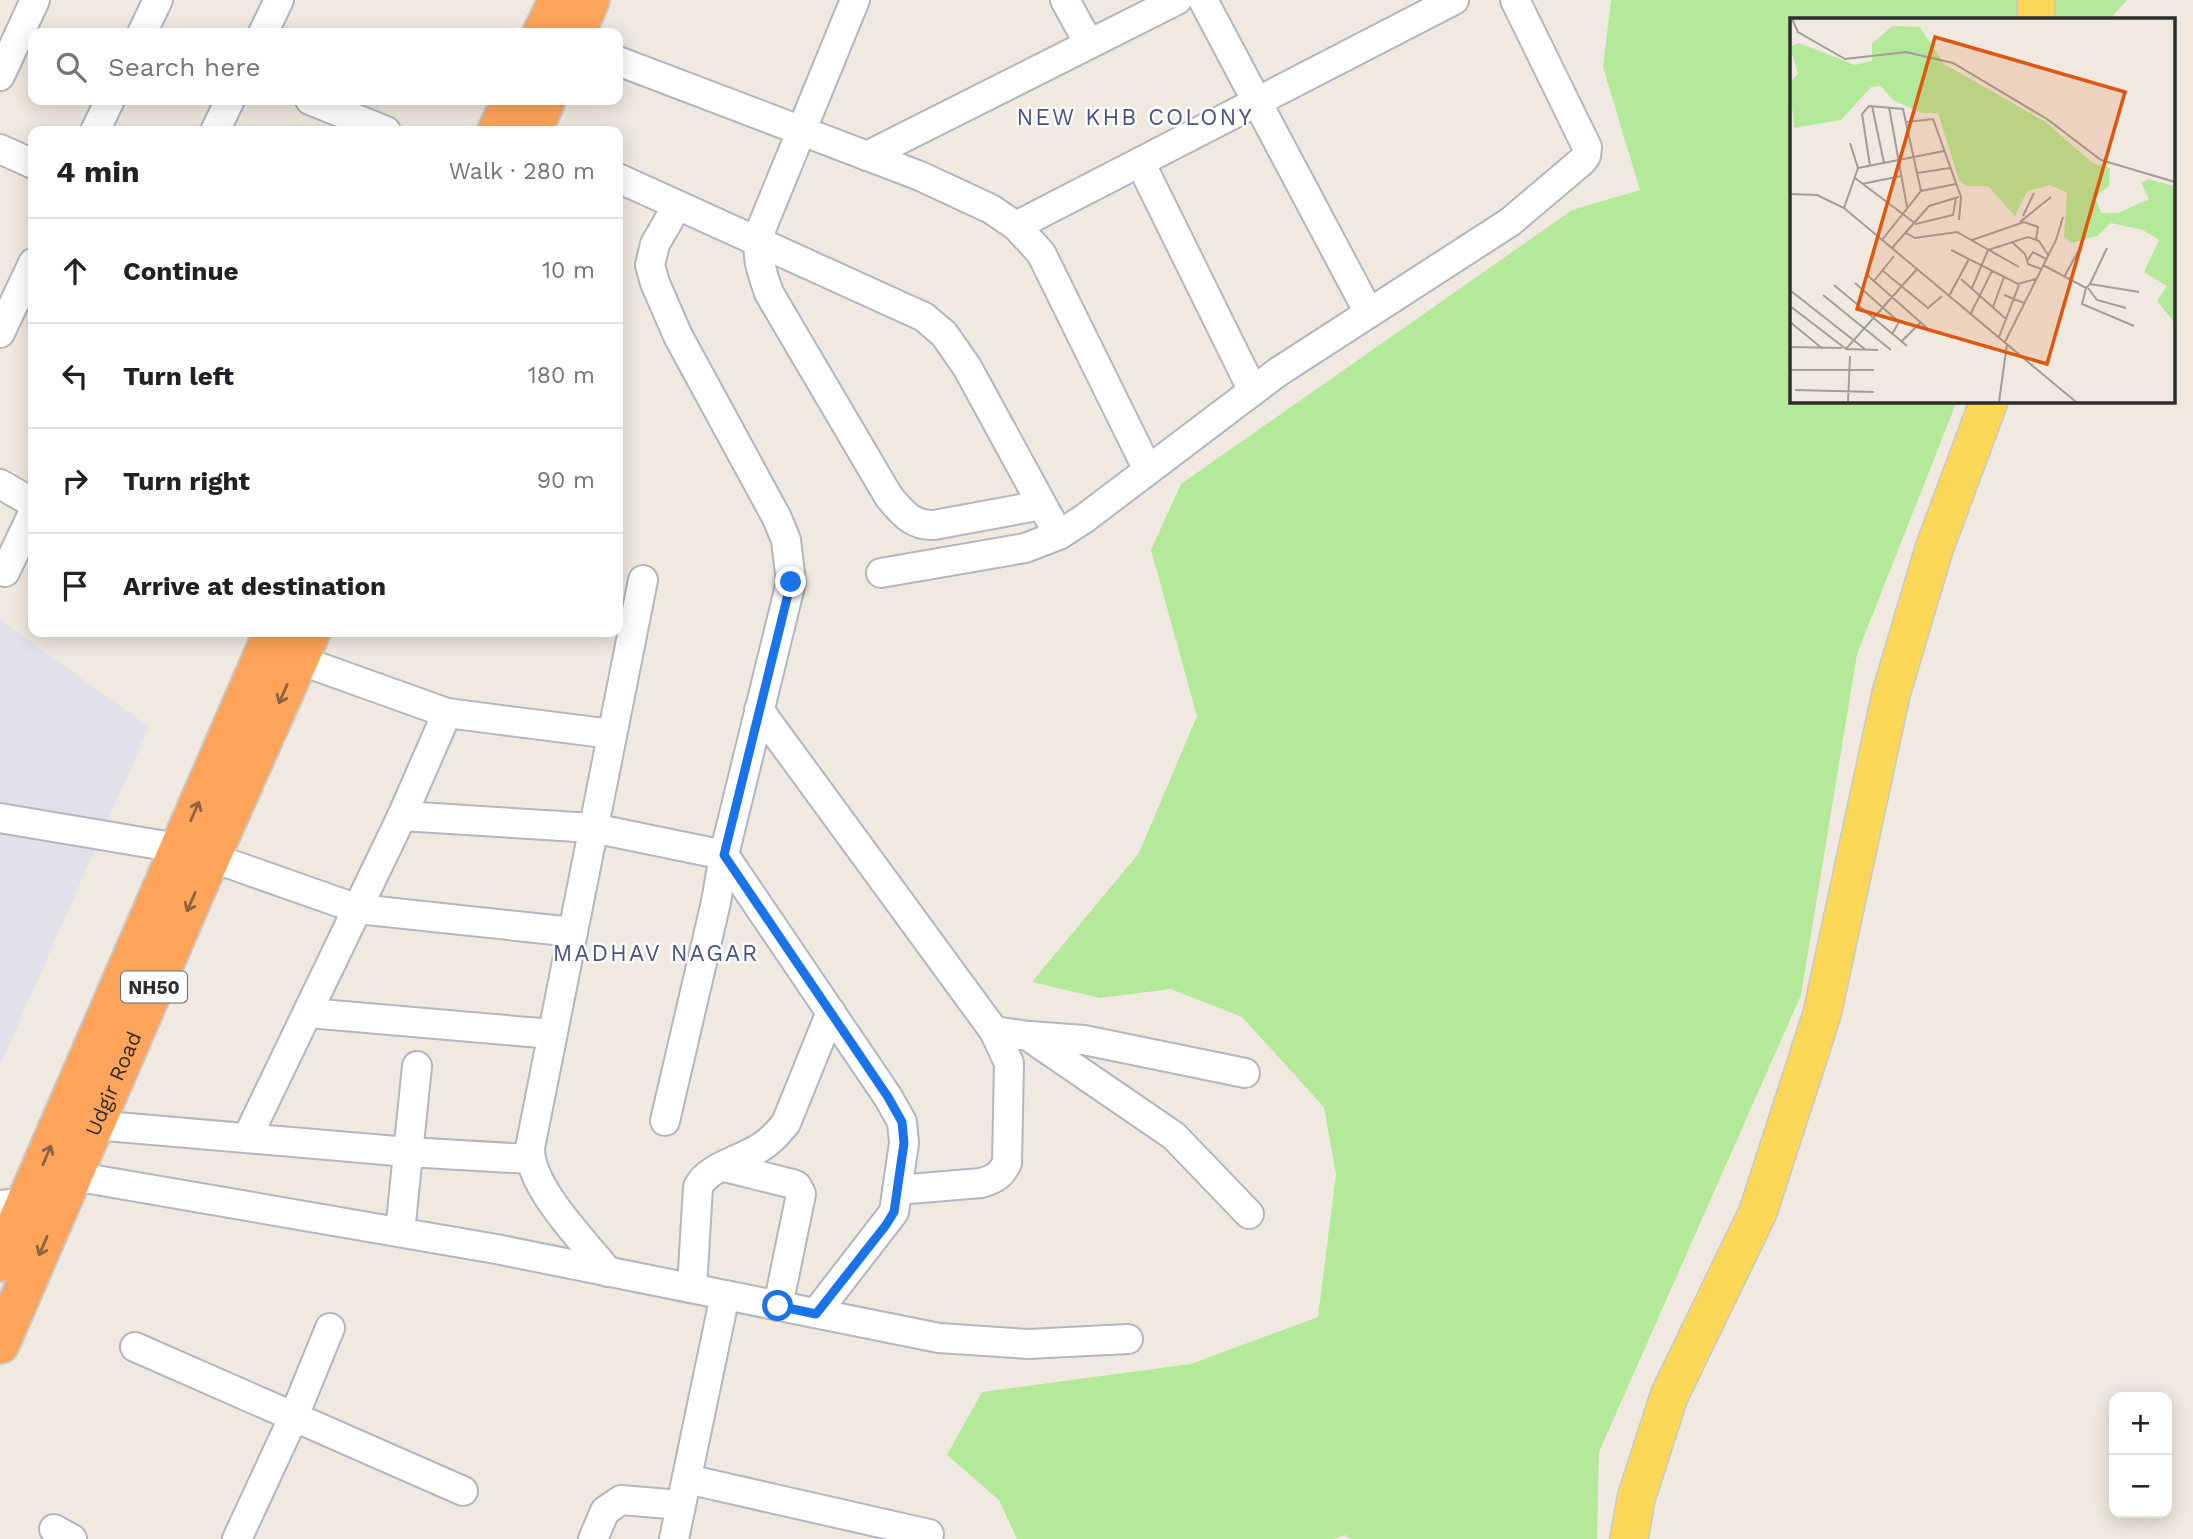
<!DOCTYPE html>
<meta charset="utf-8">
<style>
body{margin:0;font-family:"Work Sans",sans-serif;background:#f6f6f6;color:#202124}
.controls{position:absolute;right:21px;bottom:21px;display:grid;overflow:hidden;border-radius:14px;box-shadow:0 4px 18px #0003}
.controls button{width:63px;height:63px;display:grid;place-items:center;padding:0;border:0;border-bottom:2px solid #e0e0e0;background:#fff;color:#202124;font:35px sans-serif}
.stop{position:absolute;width:21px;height:21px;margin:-16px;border:5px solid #1a73e8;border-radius:50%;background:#fff}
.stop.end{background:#1a73e8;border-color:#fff;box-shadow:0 2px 7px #0008}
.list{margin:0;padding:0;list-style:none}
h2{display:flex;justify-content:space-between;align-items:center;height:91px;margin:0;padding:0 28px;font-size:30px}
h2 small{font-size:23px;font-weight:400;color:#757577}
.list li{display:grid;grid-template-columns:46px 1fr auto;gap:21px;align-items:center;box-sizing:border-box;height:105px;padding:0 28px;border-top:2px solid #e0e0e0}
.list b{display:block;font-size:26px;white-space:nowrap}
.list em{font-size:23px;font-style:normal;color:#757577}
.icon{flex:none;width:38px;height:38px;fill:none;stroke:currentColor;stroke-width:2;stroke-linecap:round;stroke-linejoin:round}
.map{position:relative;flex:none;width:2193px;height:1539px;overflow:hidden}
.search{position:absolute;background:#fff;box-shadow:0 4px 18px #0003;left:28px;top:28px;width:595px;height:77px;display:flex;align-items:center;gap:18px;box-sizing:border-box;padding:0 24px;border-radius:14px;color:#757577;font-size:26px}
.panel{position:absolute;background:#fff;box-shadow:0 4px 18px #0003;left:28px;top:126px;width:595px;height:511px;border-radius:14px}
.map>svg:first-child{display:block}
.industrial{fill:#e2e0e8}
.green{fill:#b3e998}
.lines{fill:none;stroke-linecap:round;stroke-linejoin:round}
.minor-casing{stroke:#b3b5c1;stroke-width:32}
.major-casing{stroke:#c8c8c8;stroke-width:40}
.highway-casing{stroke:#c8c8c8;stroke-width:42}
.minor{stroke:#fff;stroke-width:28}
.major{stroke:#fbd758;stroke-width:37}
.highway{stroke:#ffa45a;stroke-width:38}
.oneway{stroke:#8c6341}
.route{stroke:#1a73e8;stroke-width:9}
.labels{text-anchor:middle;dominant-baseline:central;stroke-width:5;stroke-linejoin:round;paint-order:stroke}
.shield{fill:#fff;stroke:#6c6c6c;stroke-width:2}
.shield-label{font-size:19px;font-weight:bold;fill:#2d2d2d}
.street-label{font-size:21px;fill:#2d2d2d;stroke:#fff}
.neighbourhood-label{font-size:23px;letter-spacing:2px;fill:#495382;stroke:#fff}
.inset-road{fill:none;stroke:#a19e98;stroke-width:2}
.view{fill:#df570e;fill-opacity:0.15;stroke:#df570e;stroke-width:3.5}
.inset-edge{fill:none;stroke:#2d2d2d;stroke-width:3.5}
</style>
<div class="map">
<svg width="2193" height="1539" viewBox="0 0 2193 1539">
<rect width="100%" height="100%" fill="#efe9df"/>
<polygon class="industrial" points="0,620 149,727 0,1065"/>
<polygon class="green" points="1611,0 2127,0 2110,19 1792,19 1792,401 1957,401 1857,654 1801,995 1599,1452 1597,1539 1351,1539 1345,1535 1334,1539 1017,1539 999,1500 947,1455 982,1392 1191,1364 1318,1317 1336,1174 1324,1107 1242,1017 1171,989 1100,998 1032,982 1139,853 1197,716 1151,550 1181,484 1572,210 1640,190 1603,67"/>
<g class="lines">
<g class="minor-casing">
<g id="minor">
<path d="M 855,0 L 762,227 C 755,254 760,267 769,293 L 889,497 C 902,512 912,526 934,525 L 1042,505"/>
<polyline points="1065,0 1089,44"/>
<polyline points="1203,0 1369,313"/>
<polyline points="142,33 158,0"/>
<polyline points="263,33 279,0"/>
<polyline points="618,61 920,176 991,209 1016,226 1041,253 1148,470"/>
<polyline points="0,76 35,0"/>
<polyline points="310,100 386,131"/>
<polyline points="95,131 110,100"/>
<polyline points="215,131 230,100"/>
<polyline points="0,149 33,164"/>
<polyline points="867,156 1177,0"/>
<polyline points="1140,162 1253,391"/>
<polyline points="618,178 924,317 944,334 967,367 1051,521"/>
<polyline points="1016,226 1454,0"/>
<polyline points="0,333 33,263"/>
<polyline points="0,484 33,503"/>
<polyline points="5,572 33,513"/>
<polyline points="881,573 1025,548 1059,535 1085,518 1278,372 1510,222 1582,161 1586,156 1587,147 1515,0"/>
<polyline points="299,660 447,713 612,734"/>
<path d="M 759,710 L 994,1031 L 1009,1063 L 1007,1163 C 1001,1175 995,1179 981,1183 L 897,1190"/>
<polyline points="402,816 593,828 724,855 888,1097 902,1122 904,1143 894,1212 816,1313"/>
<polyline points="0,818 178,848 210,857 358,909 573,932"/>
<polyline points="309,1013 552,1034"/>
<polyline points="994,1031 1028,1036 1174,1136 1249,1214"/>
<polyline points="1030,1036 1084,1040 1245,1073"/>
<polyline points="665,1121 716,902 724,855 791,582 786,540 777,518 678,336 655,283 650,265 655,244 677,206"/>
<polyline points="94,1125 408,1152 529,1159"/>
<polyline points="247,1138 402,816 447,713"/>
<polyline points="724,1167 793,1184 797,1186 801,1194 778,1306"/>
<polyline points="73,1176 496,1249 939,1338 1028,1344 1128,1339"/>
<polyline points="0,1205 43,1200"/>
<polyline points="400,1232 417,1066"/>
<path d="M 608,1272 C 584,1241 529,1187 530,1148 L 643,580"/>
<path d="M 692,1288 L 698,1187 C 708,1167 740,1160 758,1149 C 770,1142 777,1134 786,1123 L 831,1012"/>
<polyline points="135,1347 463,1491"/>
<polyline points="687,1479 929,1534"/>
<polyline points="54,1529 72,1539"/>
<polyline points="237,1539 294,1416 330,1328"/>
<polyline points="593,1539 605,1511 621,1500 681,1505"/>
<polyline points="674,1539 725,1295"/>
</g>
</g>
<g class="major-casing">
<g id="major">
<polyline points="2036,0 2036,19"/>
<polyline points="1629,1539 1636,1499 1669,1396 1758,1212 1822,1014 1891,694 1934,549 1989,401"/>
</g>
</g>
<g class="highway-casing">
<g id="highway">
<polyline points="542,33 558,0"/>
<polyline points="576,33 590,0"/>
<polyline points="497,131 511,100"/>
<polyline points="532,131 546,100"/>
<polyline points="0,1262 273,632"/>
<path id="s1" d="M 0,1344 L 197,888 L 311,632"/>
</g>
</g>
<use href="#minor" class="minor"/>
<use href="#major" class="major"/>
<use href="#highway" class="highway"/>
</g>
<defs><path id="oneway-shaft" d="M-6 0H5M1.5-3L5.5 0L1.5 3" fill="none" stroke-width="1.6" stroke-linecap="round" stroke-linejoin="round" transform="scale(1.75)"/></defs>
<g class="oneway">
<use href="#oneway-shaft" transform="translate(283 694) rotate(114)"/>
<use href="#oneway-shaft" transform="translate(195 811) rotate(-66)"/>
<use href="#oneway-shaft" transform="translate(191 902) rotate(114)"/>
<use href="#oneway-shaft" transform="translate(47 1155) rotate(-67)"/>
<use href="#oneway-shaft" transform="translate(43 1246) rotate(113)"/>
</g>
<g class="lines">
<polyline class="route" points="778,1306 816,1314 886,1225 894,1212 904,1143 902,1122 888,1097 724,855 791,582"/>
</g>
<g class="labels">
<rect class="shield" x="121" y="971.5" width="66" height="31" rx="5"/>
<g class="shield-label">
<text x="154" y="987">NH50</text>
</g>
<g class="street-label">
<text stroke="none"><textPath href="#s1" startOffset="284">Udgir Road</textPath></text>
</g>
<g class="neighbourhood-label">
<text x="1135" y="117">NEW KHB COLONY</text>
<text x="656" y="953">MADHAV NAGAR</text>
</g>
</g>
<g transform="translate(1790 18)">
<rect width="385" height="385" fill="#efe9df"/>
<path d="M 103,8 L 130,9 L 154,46 L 254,103 L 303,145 L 320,150 L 319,168 L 305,179 L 311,195 L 328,195 L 359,181 L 351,165 L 358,161 L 383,168 L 385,163 L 385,318 L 383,303 L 367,283 L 377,268 L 354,254 L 369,222 L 353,212 L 321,205 L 307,218 L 281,225 L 274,219 L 277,175 L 260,167 L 237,173 L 225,198 L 198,168 L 176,168 L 169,162 L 148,95 L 132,95 L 103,82 L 91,68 L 81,69 L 51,102 L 4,110 L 0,64 L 8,56 L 0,29 L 9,25 L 65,47 L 82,43 L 82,25 Z" fill="#b3e998"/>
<path class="inset-road" d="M 2,1 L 8,14 L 55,41 L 116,34 L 163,45 L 257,101 L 311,142 L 385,164M 82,88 L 94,145M 99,89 L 117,189M 117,104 L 143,101 L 171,179 L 169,202M 60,125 L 68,150 L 154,133M 80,148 L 72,96 L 79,88 L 113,91 L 131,173M 127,155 L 160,150M 65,160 L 126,206 L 163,197 L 166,180M 72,166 L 111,158M 0,176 L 27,177 L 54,190 L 286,384M 54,190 L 68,150M 233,198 L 244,175M 230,204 L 261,179M 116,215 L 125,220 L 167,214 L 229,249M 92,222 L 131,173 L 166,166M 182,222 L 234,204 L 248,209 L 246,222M 222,224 L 235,236 L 238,246 L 251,251M 102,230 L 139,188 L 169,179M 161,232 L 228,266 L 246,261M 237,243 L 243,234 L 256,241M 253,247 L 296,270 L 300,266 L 349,274M 93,253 L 138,290 L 152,278M 76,256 L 138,311M 274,259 L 290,230M 171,261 L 216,301M 84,263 L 104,238M 65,265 L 109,304 L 102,316M 300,266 L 317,230M 44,267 L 117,328M 182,270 L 198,232 L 238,219 L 249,223 L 258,237M 296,270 L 292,286 L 344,308M 298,270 L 307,282 L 336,290M 1,273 L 76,332M 33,277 L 101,332M 214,277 L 234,285M 159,278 L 179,241M 0,288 L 56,331 L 127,251M 203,289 L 214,259M 180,297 L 202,253M 0,304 L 33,331M 209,319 L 229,267M 112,323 L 130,305M 215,324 L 266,222 L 273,199M 0,329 L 52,330M 56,331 L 88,332M 0,352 L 84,352M 5,372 L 84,374M 58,384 L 60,338M 209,384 L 217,326"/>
<path class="view" d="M 145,19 L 335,74 L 257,346 L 67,291 Z"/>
<rect width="385" height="385" class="inset-edge"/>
</g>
</svg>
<div class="controls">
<button>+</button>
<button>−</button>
</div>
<div class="stop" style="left:778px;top:1306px"></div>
<div class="stop end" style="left:791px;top:582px"></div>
<div class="search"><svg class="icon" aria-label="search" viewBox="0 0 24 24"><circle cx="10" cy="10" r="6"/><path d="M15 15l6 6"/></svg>Search here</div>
<section class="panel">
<h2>4 min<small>Walk · 280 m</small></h2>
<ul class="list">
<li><svg class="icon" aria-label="ahead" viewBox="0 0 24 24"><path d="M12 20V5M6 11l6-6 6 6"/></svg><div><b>Continue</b></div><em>10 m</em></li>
<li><svg class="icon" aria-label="left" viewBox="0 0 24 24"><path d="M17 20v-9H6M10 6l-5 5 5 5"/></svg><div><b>Turn left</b></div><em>180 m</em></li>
<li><svg class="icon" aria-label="right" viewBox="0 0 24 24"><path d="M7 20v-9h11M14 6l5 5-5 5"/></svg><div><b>Turn right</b></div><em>90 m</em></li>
<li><svg class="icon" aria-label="arrive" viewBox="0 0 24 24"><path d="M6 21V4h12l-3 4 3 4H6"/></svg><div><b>Arrive at destination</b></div></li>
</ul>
</section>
</div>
